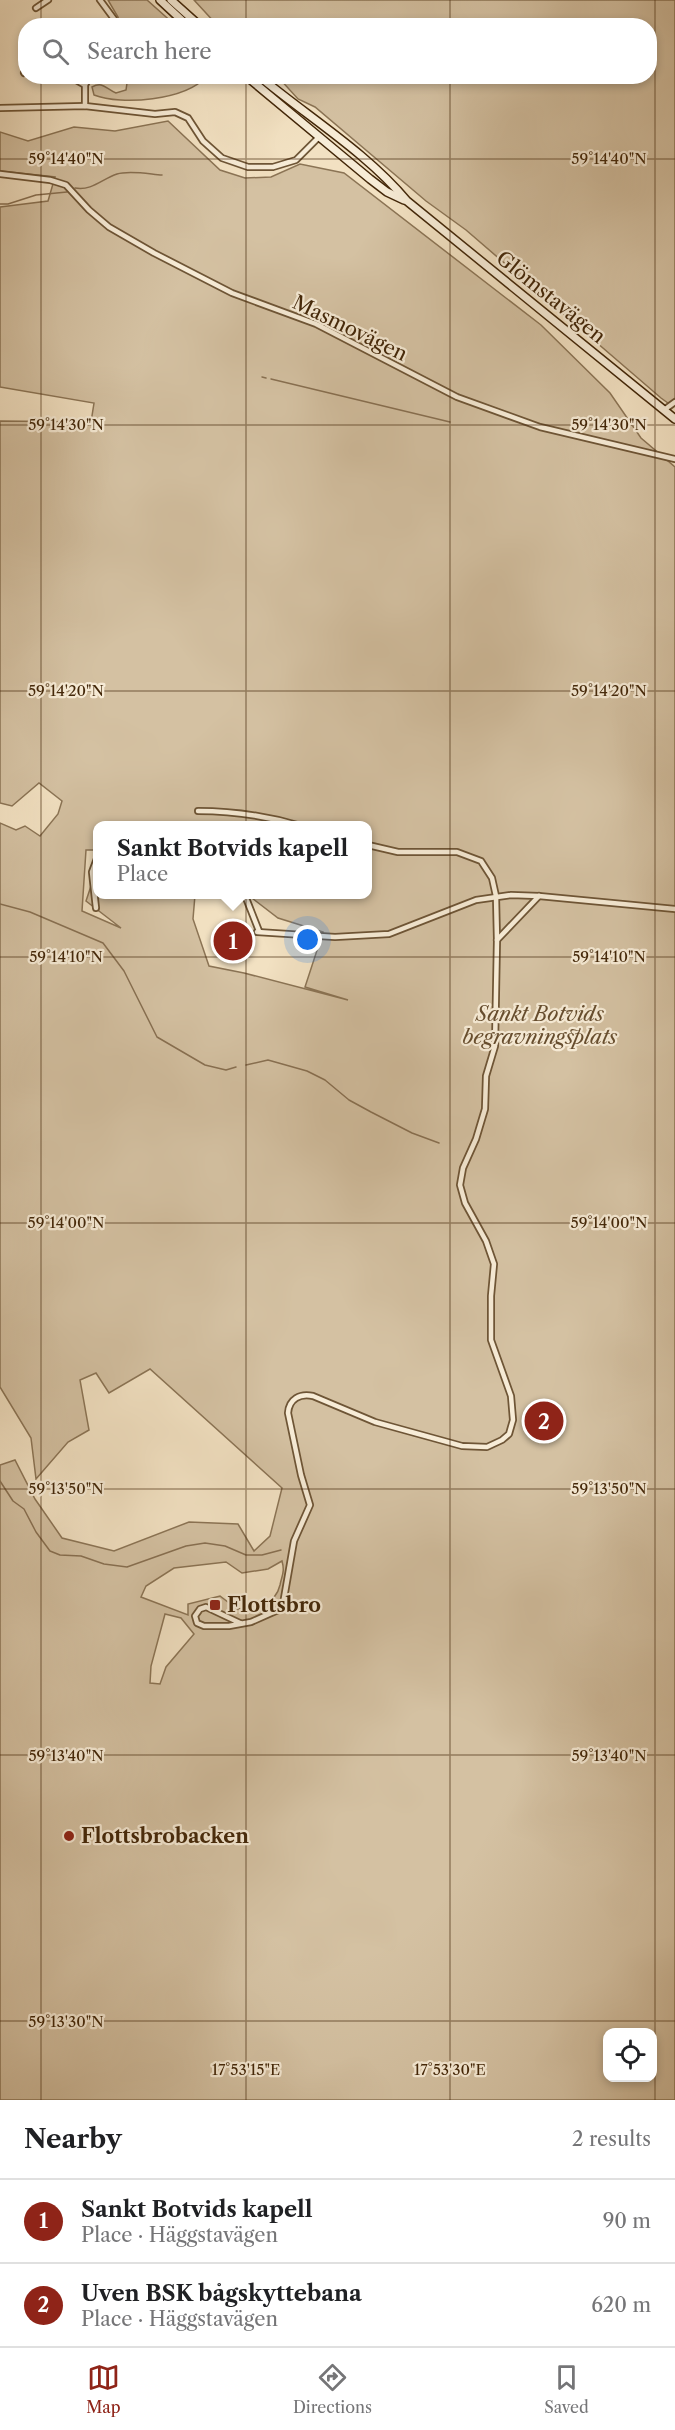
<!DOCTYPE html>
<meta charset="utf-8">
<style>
body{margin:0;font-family:"Libre Caslon Text",serif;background:#f6f6f6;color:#202124}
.controls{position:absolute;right:18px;bottom:18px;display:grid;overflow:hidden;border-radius:12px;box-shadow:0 3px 9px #0003}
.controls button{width:54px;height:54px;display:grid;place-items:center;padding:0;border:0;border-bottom:2px solid #e0e0e0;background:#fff;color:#202124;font:30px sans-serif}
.you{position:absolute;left:308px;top:940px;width:21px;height:21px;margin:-15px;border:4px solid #fff;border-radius:50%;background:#1a73e8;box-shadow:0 0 0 9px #1a73e833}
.badge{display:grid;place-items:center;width:39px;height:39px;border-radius:50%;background:#8f2418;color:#fff;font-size:20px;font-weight:700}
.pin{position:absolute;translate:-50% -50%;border:3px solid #fff;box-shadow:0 2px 6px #0006}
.popup{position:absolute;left:93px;top:821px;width:279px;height:78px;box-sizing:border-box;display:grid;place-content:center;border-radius:12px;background:#fff;filter:drop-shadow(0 2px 4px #0005);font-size:20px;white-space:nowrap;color:#757577}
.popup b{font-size:22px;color:#202124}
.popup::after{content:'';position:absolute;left:50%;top:100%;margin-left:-12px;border:12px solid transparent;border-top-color:#fff}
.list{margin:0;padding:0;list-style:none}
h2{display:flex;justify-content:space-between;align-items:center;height:78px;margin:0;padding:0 24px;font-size:26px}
h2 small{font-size:20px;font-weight:400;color:#757577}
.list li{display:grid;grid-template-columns:39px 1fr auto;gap:18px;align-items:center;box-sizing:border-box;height:84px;padding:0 24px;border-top:2px solid #e0e0e0}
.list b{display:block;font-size:22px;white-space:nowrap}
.list p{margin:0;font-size:20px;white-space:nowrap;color:#757577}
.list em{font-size:20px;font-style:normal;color:#757577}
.icon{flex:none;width:33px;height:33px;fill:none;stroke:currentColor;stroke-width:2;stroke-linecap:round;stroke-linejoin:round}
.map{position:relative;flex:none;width:675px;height:2100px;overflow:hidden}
.search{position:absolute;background:#fff;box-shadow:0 3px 9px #0003;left:18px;right:18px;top:18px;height:66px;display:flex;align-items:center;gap:15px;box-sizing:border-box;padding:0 21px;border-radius:24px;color:#757577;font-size:22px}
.sheet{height:246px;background:#fff}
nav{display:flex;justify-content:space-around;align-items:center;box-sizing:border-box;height:84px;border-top:2px solid #e0e0e0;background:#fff;font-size:16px;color:#757577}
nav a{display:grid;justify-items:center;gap:3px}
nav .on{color:#8f2418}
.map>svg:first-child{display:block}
.green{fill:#d4c1a2;stroke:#8b7455;stroke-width:1.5;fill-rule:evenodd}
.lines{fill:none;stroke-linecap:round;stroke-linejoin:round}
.stream{stroke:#887052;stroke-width:1.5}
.minor-casing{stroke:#6e5536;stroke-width:8}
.secondary-casing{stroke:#422608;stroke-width:10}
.minor{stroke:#f7ecd7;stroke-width:4.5}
.secondary{stroke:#f7ecd7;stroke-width:7}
.ticks{fill:none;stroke:#422608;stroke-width:1.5;stroke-opacity:0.45}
.poi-dot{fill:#8f2418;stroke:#f7ecd7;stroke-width:2}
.labels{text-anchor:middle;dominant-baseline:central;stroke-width:4.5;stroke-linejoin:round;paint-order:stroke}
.street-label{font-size:20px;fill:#422608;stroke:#f7ecd7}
.park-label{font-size:20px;font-style:italic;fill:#664d2e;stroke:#f7ecd7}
.poi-label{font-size:20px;font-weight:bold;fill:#422608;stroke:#f7ecd7;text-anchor:start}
.ticks-label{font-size:15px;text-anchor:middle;fill:#422608;stroke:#f7ecd7;stroke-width:4.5;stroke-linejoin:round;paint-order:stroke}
</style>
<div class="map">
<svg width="675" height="2100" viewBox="0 0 675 2100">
<rect width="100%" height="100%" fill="#f2e1c2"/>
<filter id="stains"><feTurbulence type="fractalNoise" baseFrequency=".00333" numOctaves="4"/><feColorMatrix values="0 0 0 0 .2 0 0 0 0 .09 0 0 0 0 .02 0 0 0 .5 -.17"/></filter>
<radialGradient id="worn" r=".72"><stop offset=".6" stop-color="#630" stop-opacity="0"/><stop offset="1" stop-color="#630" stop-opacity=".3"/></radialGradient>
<g class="green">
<polygon points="108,0 147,0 175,25 120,25 118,17"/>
<polygon points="194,0 675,0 675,405 672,406 661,398 466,230 426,201 315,107 298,99 278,77 650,76 650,26 217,25"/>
<path d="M 132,77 L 132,76 L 206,77 C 185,100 122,106 94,95 L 92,87 C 103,81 106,89 116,93 L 126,90 L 127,83 Z"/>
<path d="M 168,121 L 220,170 L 245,178 L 271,177 L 300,164 L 344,173 L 541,325 L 610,393 L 641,438 L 675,467 L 675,2100 L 0,2100 L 0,1465 L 15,1460 L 35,1499 L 62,1538 L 114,1551 L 189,1522 L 238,1524 L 254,1551 L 270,1536 L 282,1488 L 150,1369 L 109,1393 L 96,1373 L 80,1380 L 89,1430 L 68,1442 L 36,1479 L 31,1438 L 0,1387 L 0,823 L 16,830 L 25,826 L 40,836 L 58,814 L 62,801 L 39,783 L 12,806 L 0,803 L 0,421 L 91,422 L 94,403 L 0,387 L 0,207 L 48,201 L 55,177 L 0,171 L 0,132 L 28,141 L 74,127 L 115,131 ZM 98,826 L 368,826 L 368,894 L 248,895 L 278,918 L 323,932 L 305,987 L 348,1000 L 244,973 L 209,966 L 193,919 L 195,895 L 98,894 L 98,865 L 86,901 L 121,928 L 82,911 L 86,850 L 98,850 ZM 282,1561 C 285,1572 282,1575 280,1585 C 275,1606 256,1607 237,1609 L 220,1596 L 188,1604 L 188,1615 L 141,1597 L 146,1586 L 174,1568 L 226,1562 L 242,1573 L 268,1569 ZM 165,1614 L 181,1618 L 194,1634 L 166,1667 L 160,1684 L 150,1683 L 151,1666 ZM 608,2032 L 652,2032 L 652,2078 L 608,2078 Z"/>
</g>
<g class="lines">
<g class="stream">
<path d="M 75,188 C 92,191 102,179 117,174 C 129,170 149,174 162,175"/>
<polyline points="0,204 8,204 36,195 67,192"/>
<polyline points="262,377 266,378"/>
<polyline points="271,379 450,422"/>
<polyline points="0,904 30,912 103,943 124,971 157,1037 205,1065 226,1070 236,1067"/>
<polyline points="246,1065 268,1060 307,1071 325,1080 349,1100 371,1112 412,1133 439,1143"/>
<polyline points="0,1481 13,1501 24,1509 36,1532 50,1551 60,1555 81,1556 104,1564 127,1567 186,1546 205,1543 225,1546 246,1555 262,1555 281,1550"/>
</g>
<g class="minor-casing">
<g id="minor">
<polyline points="100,0 114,19 113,26"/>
<polyline points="36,8 48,0"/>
<polyline points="24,73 26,72"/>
<polyline points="69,76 85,85"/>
<polyline points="85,106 85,85 90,76"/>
<polyline points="0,108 85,106 155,114 175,112 188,118 203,141 222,158 248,167 273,167 296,160 318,138"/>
<polyline points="0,174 50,180 66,185 89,210 109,227 154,253 232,293 316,324 457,397 540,427 675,459"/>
<polyline points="664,410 675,402"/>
<path d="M 198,811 C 233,811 267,816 301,826"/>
<polyline points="240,894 246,898 259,931"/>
<polyline points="96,908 92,872 98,856"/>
<polyline points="257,932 335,937 389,934 476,900 511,895 539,896 675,909"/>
<polyline points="497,940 539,896"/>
<path d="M 240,1623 L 206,1607 L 200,1609 L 195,1616 L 197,1623 L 204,1626 L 229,1626 L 251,1622 L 278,1610 L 283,1604 L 294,1541 L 310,1505 L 301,1475 L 288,1413 C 289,1399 300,1393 313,1396 L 375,1422 L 462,1446 L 487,1447 L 502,1440 L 509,1434 L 513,1420 L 511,1396 L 491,1340 L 491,1296 L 494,1264 L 486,1241 L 465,1203 L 460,1185 L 463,1168 L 476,1139 L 485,1109 L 486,1076 L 495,1046 L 497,940 L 496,896 L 492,878 L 481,861 L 457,852 L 398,852 L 368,845"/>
</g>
</g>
<g class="secondary-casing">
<g id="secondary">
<polyline points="160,0 188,26"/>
<polyline points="171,0 200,26"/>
<polyline points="246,76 370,179 387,192 404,200"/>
<path d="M 259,76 C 308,117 366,152 407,201 L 675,419"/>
</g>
</g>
<use href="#minor" class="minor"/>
<use href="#secondary" class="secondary"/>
</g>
<path class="ticks" d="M 41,0 L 41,26M 246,0 L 246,26M 450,0 L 450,26M 655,0 L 655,2100M 41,76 L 41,2100M 246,76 L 246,2100M 450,76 L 450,2100M 0,159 L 675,159M 0,425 L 675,425M 0,691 L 675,691M 0,957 L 675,957M 0,1223 L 675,1223M 0,1489 L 675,1489M 0,1755 L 675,1755M 0,2021 L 675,2021"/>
<g class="poi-dot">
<rect x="209" y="1599" width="12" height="12" rx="3"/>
<circle cx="69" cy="1836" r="6"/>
</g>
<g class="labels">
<g class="street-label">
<text transform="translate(551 297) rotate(39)">Glömstavägen</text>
<text transform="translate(350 328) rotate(26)">Masmovägen</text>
</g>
<g class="park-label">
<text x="540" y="1014">Sankt Botvids<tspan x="540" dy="23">begravningsplats</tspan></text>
</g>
<g class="poi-label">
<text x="227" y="1605">Flottsbro</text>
<text x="81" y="1836">Flottsbrobacken</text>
</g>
</g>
<g class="ticks-label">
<text x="66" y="164">59°14'40"N</text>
<text x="609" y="164">59°14'40"N</text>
<text x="66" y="430">59°14'30"N</text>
<text x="609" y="430">59°14'30"N</text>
<text x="66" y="696">59°14'20"N</text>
<text x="609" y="696">59°14'20"N</text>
<text x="66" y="962">59°14'10"N</text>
<text x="609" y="962">59°14'10"N</text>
<text x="66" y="1228">59°14'00"N</text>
<text x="609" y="1228">59°14'00"N</text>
<text x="66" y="1494">59°13'50"N</text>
<text x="609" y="1494">59°13'50"N</text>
<text x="66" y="1761">59°13'40"N</text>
<text x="609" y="1761">59°13'40"N</text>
<text x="66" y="2027">59°13'30"N</text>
<text x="246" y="2075">17°53'15"E</text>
<text x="450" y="2075">17°53'30"E</text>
</g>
<rect width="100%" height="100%" filter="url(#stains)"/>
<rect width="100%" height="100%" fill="url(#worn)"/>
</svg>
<div class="controls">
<button><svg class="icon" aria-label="locate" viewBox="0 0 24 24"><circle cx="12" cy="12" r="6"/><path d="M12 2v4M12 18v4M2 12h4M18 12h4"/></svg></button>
</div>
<div class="you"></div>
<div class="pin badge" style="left:233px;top:941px">1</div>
<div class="popup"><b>Sankt Botvids kapell</b>Place</div>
<div class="pin badge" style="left:544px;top:1421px">2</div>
<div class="search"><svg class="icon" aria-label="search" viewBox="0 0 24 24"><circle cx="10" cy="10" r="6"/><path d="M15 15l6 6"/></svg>Search here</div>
</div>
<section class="sheet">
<h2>Nearby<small>2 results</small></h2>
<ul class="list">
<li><span class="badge">1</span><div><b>Sankt Botvids kapell</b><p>Place · Häggstavägen</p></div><em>90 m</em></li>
<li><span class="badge">2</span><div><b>Uven BSK bågskyttebana</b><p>Place · Häggstavägen</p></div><em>620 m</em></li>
</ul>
</section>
<nav>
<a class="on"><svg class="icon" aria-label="map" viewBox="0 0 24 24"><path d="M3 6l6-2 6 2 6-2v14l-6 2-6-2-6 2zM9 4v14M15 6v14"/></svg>Map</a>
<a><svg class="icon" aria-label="directions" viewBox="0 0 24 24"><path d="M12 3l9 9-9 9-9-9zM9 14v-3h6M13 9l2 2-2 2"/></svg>Directions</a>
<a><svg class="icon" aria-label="saved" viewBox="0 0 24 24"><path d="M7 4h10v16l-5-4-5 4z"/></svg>Saved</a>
</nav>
